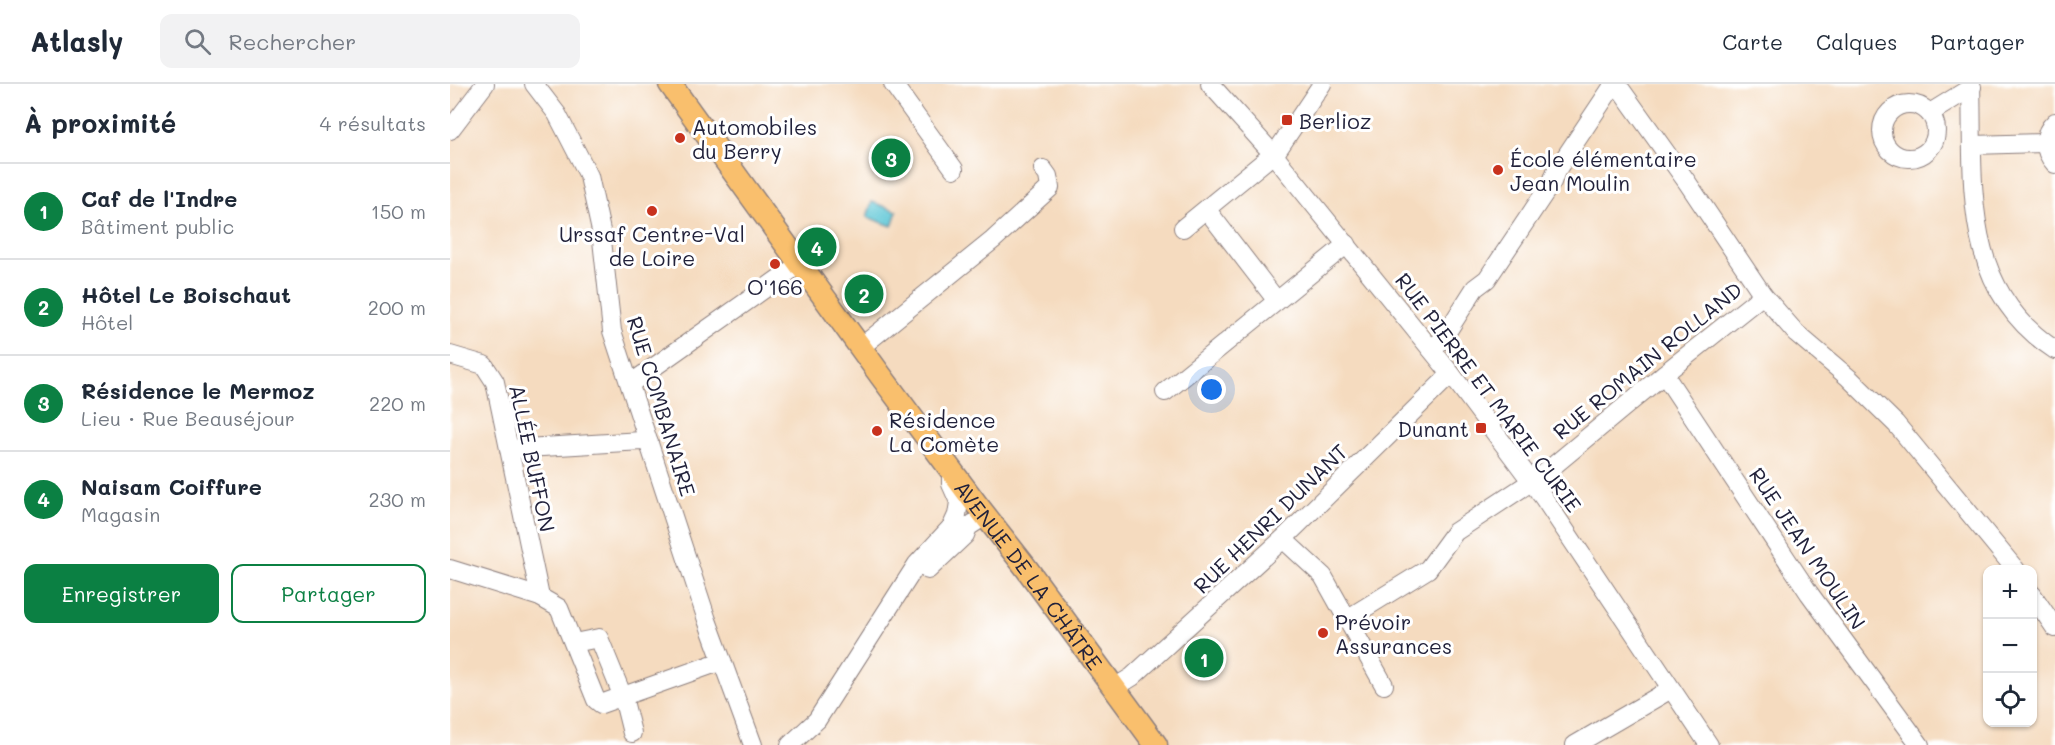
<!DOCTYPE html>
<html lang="fr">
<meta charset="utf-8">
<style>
body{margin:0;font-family:Mali,sans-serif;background:#f2f2f3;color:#1f2937}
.controls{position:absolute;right:18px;bottom:18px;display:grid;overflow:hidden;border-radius:12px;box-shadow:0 2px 4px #0004}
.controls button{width:54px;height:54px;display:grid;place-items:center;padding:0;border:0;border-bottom:2px solid #e0e1e3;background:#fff;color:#1f2937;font:30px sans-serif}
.you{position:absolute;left:762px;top:306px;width:21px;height:21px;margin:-15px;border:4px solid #fff;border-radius:50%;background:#1a73e8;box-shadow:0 0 0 9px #1a73e833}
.badge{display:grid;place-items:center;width:39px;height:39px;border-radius:50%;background:#0b8043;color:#fff;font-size:20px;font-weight:700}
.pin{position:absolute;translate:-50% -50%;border:3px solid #fff;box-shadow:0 2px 6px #0006}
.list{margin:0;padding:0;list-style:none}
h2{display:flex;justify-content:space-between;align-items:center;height:78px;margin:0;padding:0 24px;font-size:26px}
h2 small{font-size:20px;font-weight:400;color:#747a83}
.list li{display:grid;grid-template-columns:39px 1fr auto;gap:18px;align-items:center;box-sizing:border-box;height:96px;padding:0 24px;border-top:2px solid #e0e1e3}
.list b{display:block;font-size:22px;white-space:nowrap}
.list p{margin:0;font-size:20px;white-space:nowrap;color:#747a83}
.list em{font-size:20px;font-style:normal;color:#747a83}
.actions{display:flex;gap:12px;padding:18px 24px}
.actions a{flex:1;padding:14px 0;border:2px solid #0b8043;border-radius:12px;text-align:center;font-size:21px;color:#0b8043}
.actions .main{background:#0b8043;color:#fff}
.icon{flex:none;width:33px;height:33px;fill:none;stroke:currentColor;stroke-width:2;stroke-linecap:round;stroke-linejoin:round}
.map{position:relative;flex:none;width:1605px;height:661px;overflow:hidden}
header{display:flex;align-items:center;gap:36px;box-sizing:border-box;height:84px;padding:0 30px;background:#fff;border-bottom:2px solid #e0e1e3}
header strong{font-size:28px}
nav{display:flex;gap:33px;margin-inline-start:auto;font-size:21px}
.search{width:420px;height:54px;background:#f2f2f3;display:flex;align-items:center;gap:15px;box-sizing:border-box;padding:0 21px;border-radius:12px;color:#747a83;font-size:22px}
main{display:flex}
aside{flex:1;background:#fff}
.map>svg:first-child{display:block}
.water{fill:#5bc6d5;stroke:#3e7488;stroke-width:1.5}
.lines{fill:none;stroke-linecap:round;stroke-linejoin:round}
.minor-casing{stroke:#8c7e7d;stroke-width:20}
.major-casing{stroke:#8c7e7d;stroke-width:25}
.minor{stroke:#fff;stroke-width:18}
.major{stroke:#f9bf6d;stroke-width:22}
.poi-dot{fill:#c8321e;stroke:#fff;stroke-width:2}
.labels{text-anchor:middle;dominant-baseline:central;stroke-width:6;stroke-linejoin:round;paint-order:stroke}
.poi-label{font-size:21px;fill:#22223b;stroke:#fff;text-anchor:start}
.street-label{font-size:21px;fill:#22223b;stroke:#fff}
</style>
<header>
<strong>Atlasly</strong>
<div class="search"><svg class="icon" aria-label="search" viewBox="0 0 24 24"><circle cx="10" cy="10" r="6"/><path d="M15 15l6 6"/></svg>Rechercher</div>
<nav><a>Carte</a><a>Calques</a><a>Partager</a></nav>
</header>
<main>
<aside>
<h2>À proximité<small>4 résultats</small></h2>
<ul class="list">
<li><span class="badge">1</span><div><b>Caf de l'Indre</b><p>Bâtiment public</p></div><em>150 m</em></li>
<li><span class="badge">2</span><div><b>Hôtel Le Boischaut</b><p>Hôtel</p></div><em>200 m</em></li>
<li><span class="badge">3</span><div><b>Résidence le Mermoz</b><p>Lieu · Rue Beauséjour</p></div><em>220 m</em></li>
<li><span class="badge">4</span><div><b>Naisam Coiffure</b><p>Magasin</p></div><em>230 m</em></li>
</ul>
<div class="actions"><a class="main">Enregistrer</a><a>Partager</a></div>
</aside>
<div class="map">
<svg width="1605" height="661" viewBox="0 0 1605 661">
<rect width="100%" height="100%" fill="#fff"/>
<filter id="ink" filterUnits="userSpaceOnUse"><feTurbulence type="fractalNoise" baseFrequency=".0167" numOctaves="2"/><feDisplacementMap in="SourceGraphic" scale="12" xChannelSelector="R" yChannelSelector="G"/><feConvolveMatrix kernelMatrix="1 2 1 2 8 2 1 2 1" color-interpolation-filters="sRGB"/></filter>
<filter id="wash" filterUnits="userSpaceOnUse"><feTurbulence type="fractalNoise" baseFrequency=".008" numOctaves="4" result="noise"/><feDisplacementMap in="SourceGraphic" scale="24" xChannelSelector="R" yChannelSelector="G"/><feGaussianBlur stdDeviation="1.35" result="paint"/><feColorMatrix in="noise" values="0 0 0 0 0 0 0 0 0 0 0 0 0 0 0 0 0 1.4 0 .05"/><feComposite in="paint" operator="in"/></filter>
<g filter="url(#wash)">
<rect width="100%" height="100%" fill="#f5dbbf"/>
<polygon class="water" points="422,118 447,127 442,142 417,133"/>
</g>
<g filter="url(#ink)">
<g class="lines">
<g class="minor-casing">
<g id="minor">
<polyline points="84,0 107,30 139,92 151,147 162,247 257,536 303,661"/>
<polyline points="443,0 504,85"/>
<polyline points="760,0 823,70 1001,290 1093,413 1259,661"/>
<polyline points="1167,0 1237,98 1313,211 1346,249 1399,294 1446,340 1566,486"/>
<path d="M 1521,0 C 1524,100 1510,204 1605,266"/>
<circle cx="1459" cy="47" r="27"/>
<polyline points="1480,29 1522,3"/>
<path d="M 1605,38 C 1592,50 1593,67 1605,80"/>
<polyline points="0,46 35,0"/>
<polyline points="1523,61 1595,59"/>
<polyline points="757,126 827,217"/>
<polyline points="733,144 827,67 872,0"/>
<polyline points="411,263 543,156 600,104 598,92 593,85"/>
<polyline points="981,265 992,256 1025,204 1037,195 1102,98 1106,87 1164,0"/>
<polyline points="0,271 34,281 45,298 90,513"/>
<polyline points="1214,290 1359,509 1470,661"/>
<polyline points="180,300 351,179"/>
<polyline points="715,308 897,160"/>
<polyline points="59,365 192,357 199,359"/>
<polyline points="833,455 873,492 934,601"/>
<polyline points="0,485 90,513 109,524 146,616 151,620 272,577"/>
<polyline points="478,486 515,451 518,443 535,432"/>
<polyline points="1582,510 1605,544"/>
<polyline points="897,535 978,485 1005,448 1096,388 1214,290 1313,211"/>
<polyline points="124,559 149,554 173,613 182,649"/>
<polyline points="664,604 682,593 833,455 1001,290"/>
<polyline points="340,661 367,636 467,480 502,442 507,431 509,418 501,400 501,391"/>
<polyline points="1125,661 1221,605"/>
</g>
</g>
<g class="major-casing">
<g id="major">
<path id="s1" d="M 220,0 L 431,292 L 527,421 L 574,481 L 706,661"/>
</g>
</g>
<use href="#minor" class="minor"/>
<use href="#major" class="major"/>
</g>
</g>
<g class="poi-dot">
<rect x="831" y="30" width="12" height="12" rx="3"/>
<circle cx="230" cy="54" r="6"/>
<circle cx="1048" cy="86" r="6"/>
<circle cx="202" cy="127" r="6"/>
<circle cx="325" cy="180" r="6"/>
<rect x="1025" y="338" width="12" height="12" rx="3"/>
<circle cx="427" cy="347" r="6"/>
<circle cx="873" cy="549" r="6"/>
</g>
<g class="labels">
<g class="poi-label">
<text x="849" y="36">Berlioz</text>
<text x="242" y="42">Automobiles<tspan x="242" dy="24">du Berry</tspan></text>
<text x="1060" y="74">École élémentaire<tspan x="1060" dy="24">Jean Moulin</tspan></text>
<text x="202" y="149" text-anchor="middle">Urssaf Centre-Val<tspan x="202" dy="24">de Loire</tspan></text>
<text x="325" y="202" text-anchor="middle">O'166</text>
<text x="439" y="335">Résidence<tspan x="439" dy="24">La Comète</tspan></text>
<text x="1019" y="344" text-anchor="end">Dunant</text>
<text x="885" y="537">Prévoir<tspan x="885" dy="24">Assurances</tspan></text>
</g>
<g class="street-label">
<text transform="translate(1197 276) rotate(-39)">RUE ROMAIN ROLLAND</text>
<text transform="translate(1039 308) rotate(53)">RUE PIERRE ET MARIE CURIE</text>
<text transform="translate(212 322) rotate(73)">RUE COMBANAIRE</text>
<text transform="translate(83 374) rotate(78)">ALLÉE BUFFON</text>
<text transform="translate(820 434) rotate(-44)">RUE HENRI DUNANT</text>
<text transform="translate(1358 464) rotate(56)">RUE JEAN MOULIN</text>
<text stroke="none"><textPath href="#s1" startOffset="608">AVENUE DE LA CHÂTRE</textPath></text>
</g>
</g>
</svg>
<div class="controls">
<button>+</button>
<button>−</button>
<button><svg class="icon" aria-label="locate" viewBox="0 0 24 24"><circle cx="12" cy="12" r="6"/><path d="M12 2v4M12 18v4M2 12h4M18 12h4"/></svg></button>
</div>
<div class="you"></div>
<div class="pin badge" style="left:754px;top:574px">1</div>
<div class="pin badge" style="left:414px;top:210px">2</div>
<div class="pin badge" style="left:441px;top:74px">3</div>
<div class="pin badge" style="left:367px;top:163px">4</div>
</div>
</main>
